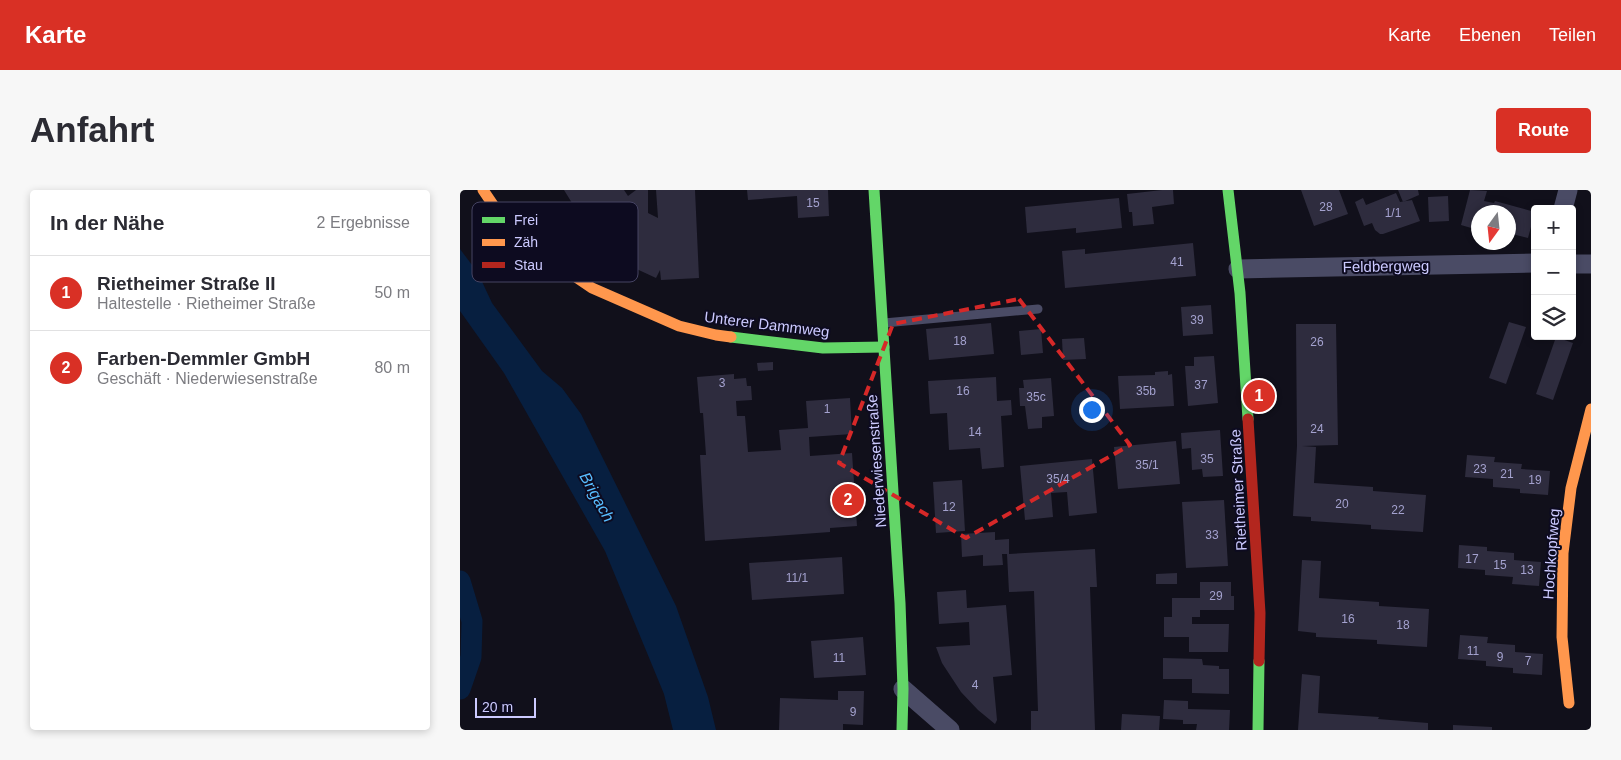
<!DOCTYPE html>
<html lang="de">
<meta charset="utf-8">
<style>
body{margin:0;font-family:Helvetica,sans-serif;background:#f7f7f7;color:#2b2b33}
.controls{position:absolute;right:15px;top:15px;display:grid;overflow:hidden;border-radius:5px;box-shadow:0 2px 8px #0003}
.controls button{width:45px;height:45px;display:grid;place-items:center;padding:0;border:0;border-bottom:1px solid #e1e1e2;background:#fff;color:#2b2b33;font:25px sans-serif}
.compass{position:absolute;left:1011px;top:15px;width:45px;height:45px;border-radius:50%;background:#fff;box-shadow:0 2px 8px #0003;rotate:195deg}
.scale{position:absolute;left:15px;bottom:12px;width:61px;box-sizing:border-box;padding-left:5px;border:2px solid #cccaff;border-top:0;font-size:14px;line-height:18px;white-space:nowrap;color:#cccaff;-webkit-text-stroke:4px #0d0b20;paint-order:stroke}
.you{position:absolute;left:631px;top:219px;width:18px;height:18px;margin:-12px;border:4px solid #fff;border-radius:50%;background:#1a73e8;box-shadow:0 0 0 8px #1a73e833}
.badge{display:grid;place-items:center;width:32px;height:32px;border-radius:50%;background:#d93025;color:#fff;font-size:16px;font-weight:700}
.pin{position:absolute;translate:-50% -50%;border:2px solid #fff;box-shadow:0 1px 5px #0006}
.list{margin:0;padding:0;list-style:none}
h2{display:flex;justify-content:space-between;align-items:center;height:65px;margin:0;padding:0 20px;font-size:21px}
h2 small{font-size:16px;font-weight:400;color:#7c7c81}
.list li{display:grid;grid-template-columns:32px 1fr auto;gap:15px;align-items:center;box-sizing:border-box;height:75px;padding:0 20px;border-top:1px solid #e1e1e2}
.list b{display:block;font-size:19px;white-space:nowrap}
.list p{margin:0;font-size:16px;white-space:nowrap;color:#7c7c81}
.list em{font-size:16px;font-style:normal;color:#7c7c81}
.icon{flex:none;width:28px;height:28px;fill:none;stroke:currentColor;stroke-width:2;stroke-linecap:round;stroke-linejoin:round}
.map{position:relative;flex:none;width:1131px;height:540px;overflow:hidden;border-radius:5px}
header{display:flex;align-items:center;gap:30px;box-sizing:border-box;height:70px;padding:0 25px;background:#d93025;color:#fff}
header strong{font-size:24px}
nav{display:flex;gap:28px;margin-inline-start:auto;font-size:18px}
.intro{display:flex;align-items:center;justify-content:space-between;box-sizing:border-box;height:120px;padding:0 30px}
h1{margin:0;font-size:35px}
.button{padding:12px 22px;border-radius:5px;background:#d93025;color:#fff;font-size:18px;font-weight:700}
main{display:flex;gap:30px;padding:0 30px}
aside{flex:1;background:#fff;border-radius:5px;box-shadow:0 2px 8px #0003}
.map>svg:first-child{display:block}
.water{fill:#071f40}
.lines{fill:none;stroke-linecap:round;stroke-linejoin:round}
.canal{stroke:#071f40;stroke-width:21}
.building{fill:#2e2c3e}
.lane{stroke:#4a4b65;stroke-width:9}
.street{stroke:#4a4b65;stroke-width:19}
.fast{stroke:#63d668;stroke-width:11}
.slow{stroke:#ff974d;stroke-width:11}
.jam{stroke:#b3261e;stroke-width:11}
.marked{fill:none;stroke:#d62828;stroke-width:4;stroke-dasharray:10 6;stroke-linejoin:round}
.labels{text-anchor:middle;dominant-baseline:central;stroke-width:4;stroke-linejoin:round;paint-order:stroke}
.number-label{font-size:12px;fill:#a4a2cf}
.street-label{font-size:15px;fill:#cccaff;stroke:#0d0b20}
.water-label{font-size:16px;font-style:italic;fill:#58bdff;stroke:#0d0b20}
.key{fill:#0d0b20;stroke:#464463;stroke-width:1}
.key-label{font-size:14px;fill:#cccaff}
</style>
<header>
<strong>Karte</strong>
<nav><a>Karte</a><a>Ebenen</a><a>Teilen</a></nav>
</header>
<div class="intro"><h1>Anfahrt</h1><a class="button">Route</a></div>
<main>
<aside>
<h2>In der Nähe<small>2 Ergebnisse</small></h2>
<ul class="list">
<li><span class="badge">1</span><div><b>Rietheimer Straße II</b><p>Haltestelle · Rietheimer Straße</p></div><em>50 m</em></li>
<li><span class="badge">2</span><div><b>Farben-Demmler GmbH</b><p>Geschäft · Niederwiesenstraße</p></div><em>80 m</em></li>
</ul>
</aside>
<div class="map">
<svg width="1131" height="540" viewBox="0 0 1131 540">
<rect width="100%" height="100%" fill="#11101b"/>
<polygon class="water" points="0,59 18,83 32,113 82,181 102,198 121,224 216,416 248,507 256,540 213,540 204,504 145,361 44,183 0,121"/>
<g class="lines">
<polyline class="canal" points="0,391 12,431 11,467 0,499"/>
</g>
<g class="building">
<polygon points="104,0 164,0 168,6 176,0 188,0 188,23 198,28 196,0 235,0 239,88 201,90 200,80 196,88 140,62 146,50 127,21 120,26"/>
<polygon points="287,0 368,0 369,26 338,28 337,6 288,10"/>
<polygon points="702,0 713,0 714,14 692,17 694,34 673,36 672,22 669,22 667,4"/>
<polygon points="841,0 879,0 888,24 854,36"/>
<polygon points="938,0 958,0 959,5 943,12"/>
<polygon points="1010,0 1027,1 1024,11 1034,13 1035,11 1075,22 1068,48 1048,43 1048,22 1018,22 1018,40 1001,35"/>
<polygon points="936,3 940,12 952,10 960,31 923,44 920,44 915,40 912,33 904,36 895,12 903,8 906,15"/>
<polygon points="988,6 989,31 969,32 968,7"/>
<polygon points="659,8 662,38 616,43 616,38 567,43 565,17"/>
<polygon points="733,53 736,86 605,98 602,61 625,59 625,64"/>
<polygon points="751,115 753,144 723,146 721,117"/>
<polygon points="1049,132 1066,137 1046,194 1029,188"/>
<polygon points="531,133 534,164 469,170 466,139"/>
<polygon points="836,134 876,134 878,255 842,256 856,257 854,293 913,297 913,301 966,305 963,342 911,339 911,335 851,331 851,327 833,326 837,256"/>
<polygon points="581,139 583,163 561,165 559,141"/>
<polygon points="1096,147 1113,153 1093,210 1076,204"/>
<polygon points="624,148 626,169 603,170 602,149"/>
<polygon points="754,166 758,213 728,216 725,176 734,176 734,167"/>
<polygon points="313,172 313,180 298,181 297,173"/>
<polygon points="708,181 708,185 712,184 714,216 660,219 658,186 695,185 695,182"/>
<polygon points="274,184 274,189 286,188 287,196 291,196 292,210 276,211 277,226 285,226 288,262 321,260 319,240 348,238 346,211 390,208 392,244 349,247 350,266 392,263 397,336 370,338 370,342 245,351 240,265 246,265 243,223 240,223 237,187"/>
<polygon points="536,187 537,211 551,210 552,225 541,226 544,277 522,279 520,258 489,260 487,223 470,224 468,191"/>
<polygon points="591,188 594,226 582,227 582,238 568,239 565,216 560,216 559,198 564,198 563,190"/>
<polygon points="760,240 763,286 743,287 742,279 732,280 731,258 722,259 721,243"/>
<polygon points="716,251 720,294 658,299 654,257"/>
<polygon points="1007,265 1035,267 1034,272 1062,274 1061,279 1090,281 1088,305 1060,303 1060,299 1033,297 1033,289 1005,287"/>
<polygon points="632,269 637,323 609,326 607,302 591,303 593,327 565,330 560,276"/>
<polygon points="502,290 505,341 476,343 473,292"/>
<polygon points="764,310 768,376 726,378 722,312"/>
<polygon points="535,342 535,350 549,349 549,364 635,359 637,397 630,397 635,540 571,540 571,521 578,521 574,401 549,402 547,364 542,364 543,375 523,376 523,365 502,367 501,344"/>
<polygon points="999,355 1027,357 1027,361 1054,363 1054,370 1081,372 1079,396 1052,394 1053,387 1025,385 1025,380 998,378"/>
<polygon points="382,367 384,404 292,410 289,373"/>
<polygon points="842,370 861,371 859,408 919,412 919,416 969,419 967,457 917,454 917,450 856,447 856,443 838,441"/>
<polygon points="717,383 717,394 696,394 696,384"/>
<polygon points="740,392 771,392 771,406 774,406 774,420 740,420 740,427 732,427 732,434 769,434 768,462 729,462 729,447 704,447 704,427 712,427 712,408 740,408"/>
<polygon points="506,400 507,418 546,415 552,485 533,487 537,530 535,534 518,520 501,502 482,473 476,457 510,455 509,432 479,434 477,402"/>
<polygon points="1000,445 1028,447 1027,453 1055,455 1055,462 1083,464 1082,485 1053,483 1053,478 1026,476 1026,471 998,469"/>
<polygon points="403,447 406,485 354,488 351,451"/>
<polygon points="703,468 742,469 743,475 759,476 759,479 769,479 769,504 732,503 732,489 703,489"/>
<polygon points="842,484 860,486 858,523 919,527 918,529 968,533 968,540 838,540"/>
<polygon points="378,501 404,501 403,535 383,534 383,540 319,540 320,508 378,510"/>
<polygon points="704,510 728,511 728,519 770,520 769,540 736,540 737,534 723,534 723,530 703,529"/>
<polygon points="662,524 700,526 699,540 661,540"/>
<polygon points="993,535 1032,537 1032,540 993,540"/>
</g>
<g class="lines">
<polyline class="lane" points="424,133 578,119"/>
<g class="street">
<polyline points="1103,19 1108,0"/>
<polyline points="1112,74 1131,74"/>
<polyline points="778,79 1075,73"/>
<polyline points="443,499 490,540"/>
</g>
<g class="fast">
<polyline points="414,0 440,413 443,499 442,540"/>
<polyline points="768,0 780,103 788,229"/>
<polyline points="271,147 363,158 424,157"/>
<polyline points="798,540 799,471"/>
</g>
<g class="slow">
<polyline points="23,0 40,25 82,64 132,98 219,136 256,145 271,147"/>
<polyline points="1109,513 1102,447 1103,363 1111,298 1131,219"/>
</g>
<polyline class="jam" points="788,229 800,423 799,471"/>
</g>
<path class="marked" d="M 559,109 L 670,255 L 506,348 L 379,273 L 433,134 Z"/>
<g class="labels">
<g class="number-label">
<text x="353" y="13">15</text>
<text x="866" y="17">28</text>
<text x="933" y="23">1/1</text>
<text x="717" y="72">41</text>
<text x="737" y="130">39</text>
<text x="500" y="151">18</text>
<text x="857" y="152">26</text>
<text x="262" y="193">3</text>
<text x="741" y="195">37</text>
<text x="503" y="201">16</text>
<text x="686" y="201">35b</text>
<text x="576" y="207">35c</text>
<text x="367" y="219">1</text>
<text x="857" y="239">24</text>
<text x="515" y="242">14</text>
<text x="747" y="269">35</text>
<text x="687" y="275">35/1</text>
<text x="1020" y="279">23</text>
<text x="1047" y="284">21</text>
<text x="598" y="289">35/4</text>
<text x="1075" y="290">19</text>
<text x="882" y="314">20</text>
<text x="489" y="317">12</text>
<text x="938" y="320">22</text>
<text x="752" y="345">33</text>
<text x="1012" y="369">17</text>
<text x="1040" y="375">15</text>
<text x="1067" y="380">13</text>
<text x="337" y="388">11/1</text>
<text x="756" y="406">29</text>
<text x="888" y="429">16</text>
<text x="943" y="435">18</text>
<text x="1013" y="461">11</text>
<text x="1040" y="467">9</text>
<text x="379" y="468">11</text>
<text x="1068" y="471">7</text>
<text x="515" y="495">4</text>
<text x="393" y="522">9</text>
</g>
<g class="street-label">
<text transform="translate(926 76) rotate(-1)">Feldbergweg</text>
<text transform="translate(307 134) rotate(7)">Unterer Dammweg</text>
<text transform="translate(416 271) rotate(-94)">Niederwiesenstraße</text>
<text transform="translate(778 300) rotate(-93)">Rietheimer Straße</text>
<text transform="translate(1091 364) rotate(-86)">Hochkopfweg</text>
</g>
<g class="water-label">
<text transform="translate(137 307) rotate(61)">Brigach</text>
</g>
</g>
<rect x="12" y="12" width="166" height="80" rx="8" class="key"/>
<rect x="22" y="27" width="23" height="6" fill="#63d668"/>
<rect x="22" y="49" width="23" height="7" fill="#ff974d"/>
<rect x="22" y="72" width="23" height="6" fill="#b3261e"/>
<g class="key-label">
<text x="54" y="35">Frei</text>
<text x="54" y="57">Zäh</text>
<text x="54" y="80">Stau</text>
</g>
</svg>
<div class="controls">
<button>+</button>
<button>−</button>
<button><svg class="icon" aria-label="layers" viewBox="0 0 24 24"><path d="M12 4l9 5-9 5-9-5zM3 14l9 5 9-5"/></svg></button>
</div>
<svg class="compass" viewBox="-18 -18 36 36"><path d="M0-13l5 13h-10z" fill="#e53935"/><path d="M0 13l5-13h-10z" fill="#7c7c81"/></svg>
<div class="scale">20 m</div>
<div class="you"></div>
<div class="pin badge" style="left:799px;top:206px">1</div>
<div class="pin badge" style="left:388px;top:310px">2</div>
</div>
</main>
